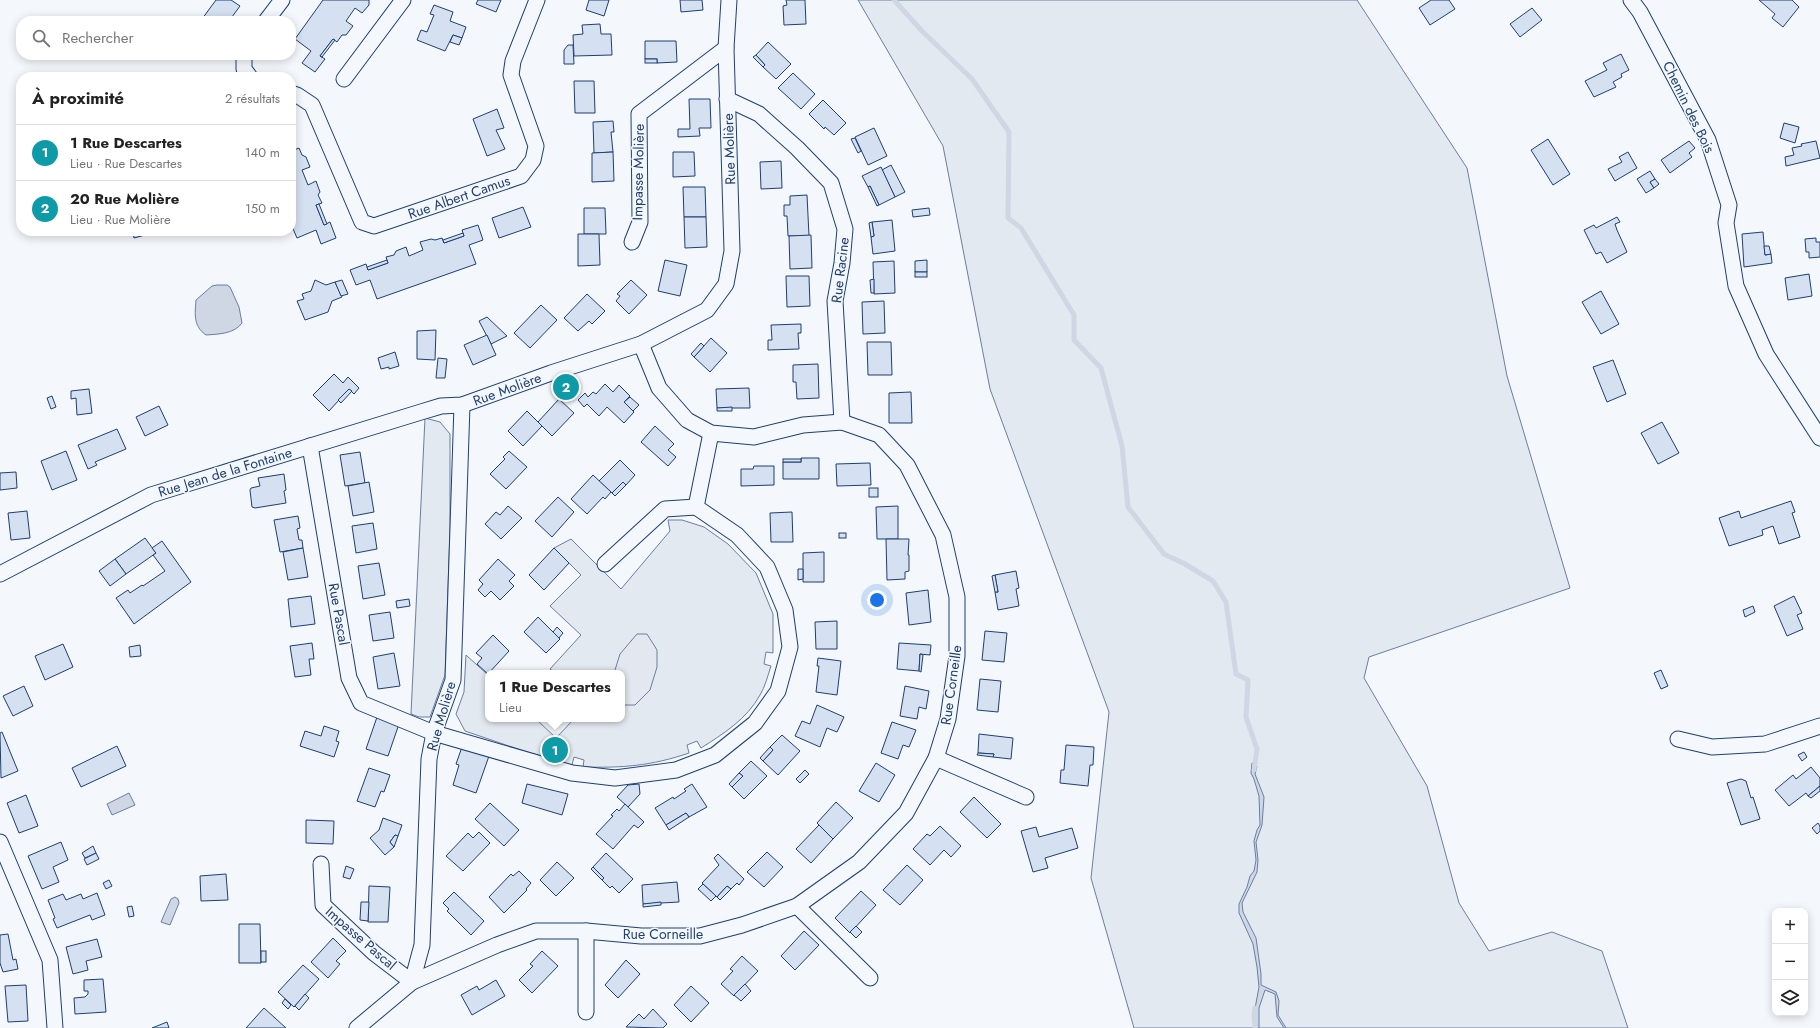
<!DOCTYPE html>
<html lang="fr">
<meta charset="utf-8">
<style>
body{margin:0;font-family:Jost,sans-serif;background:#f2f2f2;color:#222}
.controls{position:absolute;right:12px;bottom:12px;display:grid;overflow:hidden;border-radius:8px;box-shadow:0 2px 10px #0003}
.controls button{width:36px;height:36px;display:grid;place-items:center;padding:0;border:0;border-bottom:1px solid #e0e0e0;background:#fff;color:#222;font:20px sans-serif}
.you{position:absolute;left:877px;top:600px;width:14px;height:14px;margin:-10px;border:3px solid #fff;border-radius:50%;background:#1a73e8;box-shadow:0 0 0 6px #1a73e833}
.badge{display:grid;place-items:center;width:26px;height:26px;border-radius:50%;background:#1a73e8;color:#fff;font-size:13px;font-weight:700}
.pin{position:absolute;translate:-50% -50%;border:2px solid #fff;box-shadow:0 1px 4px #0006}
.popup{position:absolute;left:485px;top:670px;width:140px;height:52px;box-sizing:border-box;display:grid;place-content:center;border-radius:8px;background:#fff;filter:drop-shadow(0 1px 3px #0005);font-size:13px;white-space:nowrap;color:#767676}
.popup b{font-size:15px;color:#222}
.popup::after{content:'';position:absolute;left:50%;top:100%;margin-left:-8px;border:8px solid transparent;border-top-color:#fff}
.list{margin:0;padding:0;list-style:none}
h2{display:flex;justify-content:space-between;align-items:center;height:52px;margin:0;padding:0 16px;font-size:17px}
h2 small{font-size:13px;font-weight:400;color:#767676}
.list li{display:grid;grid-template-columns:26px 1fr auto;gap:12px;align-items:center;box-sizing:border-box;height:56px;padding:0 16px;border-top:1px solid #e0e0e0}
.list b{display:block;font-size:15px;white-space:nowrap}
.list p{margin:0;font-size:13px;white-space:nowrap;color:#767676}
.list em{font-size:13px;font-style:normal;color:#767676}
.icon{flex:none;width:22px;height:22px;fill:none;stroke:currentColor;stroke-width:2;stroke-linecap:round;stroke-linejoin:round}
.map{position:relative;flex:none;width:1820px;height:1028px;overflow:hidden}
.search{position:absolute;background:#fff;box-shadow:0 2px 10px #0003;left:16px;top:16px;width:280px;height:44px;display:flex;align-items:center;gap:10px;box-sizing:border-box;padding:0 14px;border-radius:16px;color:#767676;font-size:15px}
.panel{position:absolute;background:#fff;box-shadow:0 2px 10px #0003;left:16px;top:72px;width:280px;height:164px;border-radius:16px}
.map>svg:first-child{display:block}
.green{fill:#e3e9f0;stroke:#687fa3}
.parking{fill:#e3e8f0;stroke:#687fa3}
.water{fill:#cfd7e4;stroke:#687fa3}
.lines{fill:none;stroke-linecap:round;stroke-linejoin:round}
.stream{stroke:#cfd7e4;stroke-width:5}
.building{fill:#d5e0f0;stroke:#1d3f73}
.minor-casing{stroke:#1d3f73;stroke-width:17}
.minor{stroke:#f4f7fb;stroke-width:15}
.labels{text-anchor:middle;dominant-baseline:central;stroke-width:3;stroke-linejoin:round;paint-order:stroke}
.street-label{font-size:14px;fill:#1d3f73;stroke:#f4f7fb}
</style>
<div class="map">
<svg width="1820" height="1028" viewBox="0 0 1820 1028">
<rect width="100%" height="100%" fill="#f4f7fb"/>
<g class="green">
<polygon points="858,0 1357,0 1467,168 1507,376 1570,588 1369,657 1364,678 1427,786 1459,903 1489,951 1552,932 1602,951 1628,1028 1134,1028 1091,878 1109,712 990,389 943,146"/>
<polygon points="425,418 440,422 450,434 450,528 445,675 430,717 419,717 411,714"/>
<path d="M 668,520 L 682,520 L 704,527 L 728,544 L 756,573 L 773,614 L 773,653 L 766,652 L 764,664 L 771,666 C 768,675 765,687 760,695 C 747,719 723,734 701,748 L 697,741 L 687,745 L 689,753 C 651,766 622,768 583,767 L 584,760 L 574,757 L 572,765 L 550,760 L 465,731 L 456,714 L 464,692 L 466,655 L 488,675 L 488,719 L 536,719 L 556,738 L 574,719 L 622,719 L 622,673 L 555,673 L 550,669 L 581,635 L 550,606 L 581,575 L 554,548 L 571,539 L 621,589 L 670,531 Z"/>
</g>
<polygon class="parking" points="637,634 647,634 657,650 657,667 650,690 635,705 625,705 622,701 622,673 615,673 615,670 620,654"/>
<g class="water">
<path d="M 217,285 L 227,285 L 230,287 L 239,307 L 242,323 C 234,334 219,334 206,335 C 193,326 195,314 196,300 L 212,286 Z"/>
<polygon points="1252,763 1257,766 1255,774 1264,797 1262,825 1256,842 1258,860 1257,872 1242,903 1243,912 1256,938 1261,974 1261,985 1276,992 1279,1001 1278,1015 1286,1028 1284,1028 1277,1017 1275,994 1265,990 1259,1008 1259,1028 1255,1028 1254,1014 1259,987 1257,967 1253,944 1239,913 1239,904 1247,887 1250,876 1254,871 1256,860 1254,841 1257,830 1260,825 1259,796 1254,779 1251,773"/>
<polygon points="129,793 135,805 112,815 107,804"/>
<polygon points="175,897 178,899 179,903 170,925 161,922 171,899"/>
</g>
<g class="lines">
<g class="stream">
<polyline points="894,0 922,31 972,79 1009,132 1008,218 1021,228 1074,315 1074,340 1101,368 1122,446 1128,507 1164,554 1185,564 1213,581 1226,602 1236,674 1248,680 1246,717 1257,749 1254,770"/>
<polyline points="1255,1008 1254,1014 1255,1028"/>
</g>
</g>
<g class="building">
<polygon points="216,0 231,0 240,6 229,21 205,21 202,19"/>
<polygon points="323,0 369,0 369,5 362,13 355,8 346,21 353,26 346,35 342,35 337,42 333,39 320,56 325,59 315,72 302,63 311,51 295,39"/>
<polygon points="478,0 501,0 496,12 476,4"/>
<polygon points="589,0 609,0 604,16 586,10"/>
<polygon points="680,0 702,0 703,10 681,12"/>
<polygon points="786,0 805,0 806,24 784,25 783,6 787,5"/>
<polygon points="1431,0 1449,0 1455,9 1430,25 1419,8"/>
<polygon points="1759,0 1792,0 1799,7 1783,27 1772,18 1775,14"/>
<polygon points="434,5 453,12 450,21 466,27 462,38 453,35 445,51 417,40 421,30 427,32 434,15 430,14"/>
<polygon points="1532,8 1542,20 1520,37 1510,24"/>
<polygon points="600,24 601,34 611,34 612,55 574,56 573,35 583,34 582,25"/>
<polygon points="453,35 462,38 459,45 450,42"/>
<polygon points="333,39 335,40 322,57 320,56"/>
<polygon points="645,41 676,41 677,62 657,63 657,59 645,59"/>
<polygon points="768,42 791,64 776,79 763,67 765,65 756,55"/>
<polygon points="568,45 573,45 574,64 564,64 564,50"/>
<polygon points="1621,54 1629,70 1621,74 1622,77 1613,82 1616,87 1594,97 1585,81 1607,70 1603,63"/>
<polygon points="756,55 765,65 763,67 753,57"/>
<rect x="645" y="59" width="12" height="4"/>
<polygon points="793,73 815,94 801,109 778,88"/>
<polygon points="574,81 594,81 595,113 575,113"/>
<polygon points="689,99 710,99 711,128 699,128 700,136 678,137 678,129 690,129"/>
<polygon points="823,100 846,123 834,135 825,127 824,129 809,114"/>
<polygon points="497,109 504,128 496,130 505,149 487,156 473,119"/>
<polygon points="613,121 614,132 611,132 613,152 594,153 593,122"/>
<polygon points="1784,123 1799,127 1795,143 1780,138"/>
<polygon points="874,128 887,156 868,165 855,137"/>
<polygon points="855,138 861,151 858,153 851,139"/>
<polygon points="1548,139 1570,174 1553,185 1531,150"/>
<polygon points="1689,141 1695,148 1689,153 1692,157 1670,173 1661,160"/>
<polygon points="1816,141 1820,158 1786,166 1785,157 1794,155 1792,148 1802,146 1801,144"/>
<polygon points="291,143 294,150 299,148 302,155 306,157 310,167 302,170 308,185 316,181 320,192 318,195 322,203 316,205 324,225 330,222 336,238 321,244 316,230 297,238 291,224"/>
<polygon points="613,152 614,181 592,182 592,153"/>
<polygon points="673,152 694,152 695,176 673,177"/>
<polygon points="1628,152 1637,168 1615,181 1608,169 1622,162 1619,157"/>
<polygon points="781,161 782,188 761,189 760,162"/>
<polygon points="891,165 905,192 895,197 882,170"/>
<polygon points="881,167 895,197 879,205 870,186 868,187 862,176"/>
<polygon points="1650,171 1655,179 1650,182 1654,188 1646,193 1637,179"/>
<polygon points="1655,179 1659,184 1654,188 1650,182"/>
<polygon points="870,186 879,205 877,206 868,187"/>
<polygon points="683,187 705,187 706,217 684,217"/>
<polygon points="807,195 809,236 788,236 787,216 784,216 784,205 790,205 790,196"/>
<polygon points="319,204 327,224 324,225 316,205"/>
<polygon points="523,207 531,227 499,238 492,218"/>
<polygon points="584,208 605,208 606,234 584,234"/>
<polygon points="929,208 930,215 913,217 912,210"/>
<polygon points="684,217 706,217 707,247 685,248"/>
<polygon points="1617,217 1620,222 1615,224 1617,230 1627,252 1607,263 1601,252 1596,254 1584,230 1594,225 1596,228"/>
<polygon points="892,220 895,251 873,254 871,237 874,236 872,222"/>
<polygon points="872,222 874,236 871,237 869,223"/>
<polygon points="478,225 483,240 469,245 476,264 377,299 370,280 356,285 350,270 366,264 368,270 388,263 386,257 394,255 396,251 406,247 409,256 423,250 420,242 431,239 435,240 442,238 444,243 464,236 462,230"/>
<polygon points="133,231 144,231 145,235 134,238"/>
<polygon points="1763,232 1765,255 1771,254 1772,263 1744,267 1742,234"/>
<polygon points="463,233 464,236 444,243 443,240"/>
<polygon points="578,234 599,234 600,265 578,266"/>
<polygon points="811,235 812,268 790,269 789,236"/>
<polygon points="1816,238 1816,242 1820,242 1820,257 1809,258 1809,252 1806,252 1805,239"/>
<polygon points="1764,246 1769,246 1771,254 1765,255"/>
<polygon points="387,260 388,263 368,270 367,267"/>
<polygon points="665,260 687,265 680,296 658,291"/>
<polygon points="927,260 927,272 915,272 915,261"/>
<polygon points="894,261 895,293 874,294 873,262"/>
<rect x="915" y="272" width="12" height="5"/>
<polygon points="1809,274 1812,296 1788,300 1785,278"/>
<polygon points="786,276 809,276 810,306 787,307"/>
<polygon points="874,279 874,293 871,293 870,280"/>
<polygon points="315,280 326,285 335,282 342,297 332,301 328,312 305,320 297,301 304,299 302,294 311,291"/>
<polygon points="342,280 348,294 341,296 335,282"/>
<polygon points="631,280 647,295 629,314 616,301 620,296 617,294"/>
<polygon points="1601,291 1619,324 1601,334 1582,302"/>
<polygon points="587,294 605,311 592,324 589,321 578,331 564,318"/>
<polygon points="884,301 885,333 863,334 862,302"/>
<polygon points="541,305 557,320 530,348 514,333"/>
<polygon points="487,317 507,336 491,344 479,321"/>
<polygon points="801,324 801,333 798,333 799,349 768,350 768,340 772,340 771,325"/>
<polygon points="436,330 435,360 417,359 417,331"/>
<polygon points="487,335 496,355 473,365 464,345"/>
<polygon points="711,338 727,353 710,372 694,357"/>
<polygon points="867,342 891,342 892,375 868,375"/>
<polygon points="701,343 704,346 694,357 691,354"/>
<polygon points="395,352 399,366 389,369 389,367 381,369 378,358"/>
<polygon points="438,358 447,359 445,378 436,378"/>
<polygon points="1613,360 1626,394 1607,402 1593,367"/>
<polygon points="818,364 819,398 797,399 796,382 793,382 793,365"/>
<polygon points="334,374 343,383 348,377 359,388 354,394 349,389 329,411 313,395"/>
<polygon points="566,382 571,387 566,393 560,388"/>
<polygon points="605,384 613,392 619,385 630,396 624,402 634,412 624,423 607,407 599,416 587,404 584,407 578,400 585,393 588,397 593,392 596,394"/>
<polygon points="749,388 750,408 717,408 716,389"/>
<polygon points="89,389 92,413 77,415 76,398 71,399 71,391"/>
<polygon points="349,389 352,391 341,403 338,400"/>
<polygon points="911,392 912,423 889,423 889,393"/>
<polygon points="52,396 56,407 51,409 47,398"/>
<polygon points="630,397 639,405 633,411 624,402"/>
<polygon points="559,399 574,413 552,436 538,422"/>
<polygon points="159,406 168,425 145,436 136,417"/>
<polygon points="732,407 732,411 717,411 717,408"/>
<polygon points="527,411 542,426 523,446 508,431"/>
<polygon points="1662,422 1679,453 1658,464 1641,433"/>
<polygon points="655,426 674,444 668,450 676,457 668,466 641,442"/>
<polygon points="117,429 126,449 95,462 97,465 88,469 78,445"/>
<polygon points="66,451 77,480 52,490 41,461"/>
<polygon points="509,451 527,467 506,489 490,474 505,459 503,457"/>
<polygon points="360,452 365,483 345,486 340,455"/>
<polygon points="801,458 819,458 819,479 783,479 783,462 801,462"/>
<rect x="783" y="459" width="18" height="3"/>
<polygon points="620,460 635,475 626,485 623,482 612,493 599,481"/>
<polygon points="870,463 871,485 837,486 836,464"/>
<polygon points="754,466 774,466 774,485 741,486 741,469 753,469"/>
<polygon points="16,472 17,488 0,490 0,473"/>
<polygon points="284,474 286,490 284,491 286,503 255,508 252,507 250,490 251,488 260,486 258,478"/>
<polygon points="593,475 611,492 605,499 603,497 587,514 571,499"/>
<polygon points="369,482 374,512 353,516 348,486"/>
<polygon points="623,482 626,485 615,496 612,493"/>
<rect x="869" y="488" width="9" height="9"/>
<polygon points="558,497 574,512 552,537 535,521"/>
<polygon points="1791,501 1795,512 1792,513 1800,537 1779,544 1773,526 1762,530 1763,535 1729,546 1719,518 1739,511 1741,518"/>
<polygon points="508,506 522,518 501,539 485,524 496,512 500,515"/>
<polygon points="898,506 898,539 877,539 876,507"/>
<polygon points="27,511 30,538 11,540 8,513"/>
<polygon points="792,512 793,542 771,542 770,513"/>
<polygon points="298,516 300,528 297,529 299,540 302,540 303,548 280,552 274,520"/>
<polygon points="373,523 377,549 356,553 352,526"/>
<rect x="839" y="533" width="7" height="5"/>
<polygon points="145,538 156,553 126,574 115,559"/>
<polygon points="886,539 909,539 908,555 909,555 909,571 905,572 905,579 887,580"/>
<polygon points="162,541 191,582 134,624 116,598 128,590 130,593 142,585 143,586 165,571 153,555 156,553 152,548"/>
<polygon points="303,548 308,577 288,580 283,552"/>
<polygon points="554,548 569,563 544,590 529,575"/>
<polygon points="824,552 824,582 803,582 803,553"/>
<polygon points="115,559 126,574 110,586 99,571"/>
<polygon points="498,559 515,575 509,581 514,586 500,600 491,591 485,597 478,590 483,584 479,580"/>
<polygon points="379,563 385,595 363,599 358,566"/>
<polygon points="798,569 803,569 803,579 798,580"/>
<polygon points="1016,571 1019,588 1016,589 1019,606 998,610 995,592 998,592 995,575"/>
<polygon points="995,575 998,592 995,592 992,576"/>
<polygon points="928,590 931,622 909,625 906,593"/>
<polygon points="311,596 315,624 291,627 288,599"/>
<polygon points="1794,596 1802,613 1797,615 1803,629 1787,636 1774,606"/>
<polygon points="409,599 410,606 397,608 396,601"/>
<polygon points="1753,606 1755,612 1745,617 1743,610"/>
<polygon points="390,612 394,638 373,641 369,615"/>
<polygon points="538,617 560,639 546,653 524,632"/>
<polygon points="837,621 837,649 816,649 815,622"/>
<polygon points="557,627 563,633 559,638 553,632"/>
<polygon points="985,631 1007,633 1004,662 982,660"/>
<polygon points="493,635 509,651 488,674 477,664 482,658 476,653"/>
<polygon points="312,643 314,659 309,659 311,675 295,677 290,646"/>
<polygon points="899,643 931,645 930,655 920,654 919,671 897,669"/>
<polygon points="63,644 73,667 45,680 35,656"/>
<polygon points="140,645 141,656 130,657 129,647"/>
<polygon points="394,653 400,686 378,689 373,657"/>
<polygon points="920,654 923,655 921,672 919,671"/>
<polygon points="818,658 841,661 837,695 816,692 819,666 817,666"/>
<polygon points="1661,670 1668,686 1661,689 1654,673"/>
<polygon points="980,679 1001,681 998,712 977,710"/>
<polygon points="24,686 33,706 13,716 3,696"/>
<polygon points="905,686 929,691 926,709 919,707 917,719 900,716"/>
<polygon points="817,705 844,717 837,732 827,728 820,747 795,736 802,721 810,724"/>
<polygon points="377,717 399,724 388,756 366,749"/>
<polygon points="892,722 916,730 909,747 903,745 898,759 881,753"/>
<polygon points="324,726 339,731 336,741 339,742 334,757 300,746 305,731 321,736"/>
<polygon points="2,732 18,771 1,778 0,733"/>
<polygon points="979,734 1013,738 1011,759 993,757 994,754 978,753"/>
<polygon points="782,735 800,751 778,775 763,761 773,750 770,747"/>
<polygon points="1066,745 1094,747 1093,765 1090,765 1088,786 1060,783 1061,770 1064,770"/>
<polygon points="117,746 126,766 81,787 72,768"/>
<polygon points="552,746 560,748 558,755 550,753"/>
<polygon points="462,747 489,756 476,793 453,785 459,765 456,764"/>
<polygon points="770,747 773,750 763,761 760,758"/>
<polygon points="1804,752 1807,757 1802,761 1798,755"/>
<polygon points="978,753 994,754 993,757 977,755"/>
<polygon points="751,761 767,776 744,799 732,787 743,776 739,773"/>
<polygon points="876,763 895,775 879,802 859,791"/>
<polygon points="1811,767 1820,778 1820,786 1808,796 1806,793 1789,806 1775,790 1793,775 1796,779"/>
<polygon points="369,768 390,775 384,792 381,791 375,807 357,801"/>
<polygon points="805,770 809,774 800,783 796,779"/>
<polygon points="739,773 743,776 732,787 729,784"/>
<polygon points="1741,779 1746,781 1751,798 1753,797 1760,819 1741,825 1727,783"/>
<polygon points="527,784 568,794 562,815 522,803"/>
<polygon points="639,784 640,794 628,807 617,797 628,785"/>
<polygon points="692,784 707,807 689,817 686,813 666,825 655,808 673,797 674,799 686,791 684,789"/>
<polygon points="1820,786 1820,791 1811,798 1808,796"/>
<polygon points="26,795 38,826 19,833 7,803"/>
<polygon points="974,797 1001,824 987,838 960,812"/>
<polygon points="836,802 853,818 833,839 817,823"/>
<polygon points="490,803 519,830 504,846 475,819"/>
<polygon points="625,804 644,822 638,828 634,825 613,849 596,834 613,816 611,815 617,809 619,811"/>
<polygon points="686,813 689,817 669,830 666,825"/>
<polygon points="383,818 402,825 398,836 395,835 390,842 394,847 385,855 370,838 379,830"/>
<polygon points="306,820 334,821 333,844 306,843"/>
<polygon points="1818,823 1820,826 1820,831 1817,834 1812,828"/>
<polygon points="819,825 833,839 811,863 796,849"/>
<polygon points="940,826 961,846 951,857 944,850 930,865 913,849 927,834 930,836"/>
<polygon points="1036,827 1039,837 1072,828 1078,848 1045,858 1048,868 1033,872 1021,831"/>
<polygon points="479,832 490,843 463,871 446,856 468,833 473,838"/>
<polygon points="395,835 398,836 394,847 390,842"/>
<polygon points="61,842 68,860 53,867 59,882 42,889 28,856"/>
<polygon points="93,846 96,853 85,858 82,853"/>
<polygon points="767,852 783,867 764,887 747,872"/>
<polygon points="96,853 99,859 87,865 84,859"/>
<polygon points="606,853 633,879 619,893 612,886 610,888 602,880 604,878 593,867"/>
<polygon points="718,854 744,879 739,885 737,883 731,889 727,886 717,897 702,883 719,865 714,858"/>
<polygon points="557,862 574,878 556,896 540,880"/>
<polygon points="907,865 923,880 900,905 883,890"/>
<polygon points="346,866 354,869 350,879 343,877"/>
<polygon points="593,867 604,878 602,880 591,869"/>
<polygon points="519,871 531,883 526,889 527,890 504,913 489,897 511,874 513,876"/>
<polygon points="226,874 228,900 201,901 200,876"/>
<polygon points="109,880 112,886 106,889 103,883"/>
<polygon points="677,882 679,902 643,904 642,885"/>
<polygon points="703,884 716,896 711,901 698,889"/>
<polygon points="369,886 390,887 388,922 368,922"/>
<polygon points="727,886 731,889 720,900 717,897"/>
<polygon points="861,891 876,905 850,933 835,918"/>
<polygon points="454,892 484,921 471,935 447,911 449,909 443,903"/>
<polygon points="97,893 105,915 92,920 90,915 57,928 53,919 55,918 48,900 63,894 66,900 81,894 83,899"/>
<polygon points="361,902 369,902 368,921 360,920"/>
<polygon points="661,902 661,905 643,907 643,904"/>
<polygon points="132,906 134,916 129,917 127,907"/>
<polygon points="239,924 260,924 261,963 239,963"/>
<polygon points="856,926 862,932 856,938 850,932"/>
<polygon points="804,931 819,945 795,970 781,956"/>
<polygon points="8,934 13,960 16,959 18,969 3,972 0,963 0,935"/>
<polygon points="333,938 346,951 336,961 340,964 328,978 311,962"/>
<polygon points="97,939 102,957 86,961 88,970 73,974 66,947"/>
<rect x="261" y="951" width="5" height="11"/>
<polygon points="542,951 558,966 532,993 519,980 533,966 530,964"/>
<polygon points="742,956 758,971 734,996 721,984 733,971 730,969"/>
<polygon points="626,960 640,974 618,998 605,985"/>
<polygon points="303,965 319,979 294,1007 278,992"/>
<polygon points="103,979 106,1012 75,1014 74,998 85,997 88,994 88,991 84,991 84,980"/>
<polygon points="496,980 505,996 472,1015 461,995 477,986 479,990"/>
<polygon points="745,984 751,991 741,1001 734,995"/>
<polygon points="26,985 28,1021 8,1022 5,986"/>
<polygon points="691,986 709,1003 691,1022 674,1005"/>
<polygon points="305,994 309,998 299,1010 295,1006"/>
<polygon points="285,999 291,1005 288,1009 282,1003"/>
<polygon points="264,1008 286,1028 246,1028"/>
<polygon points="653,1009 667,1024 663,1028 626,1027 639,1014 644,1019"/>
<polygon points="167,1022 169,1028 152,1028"/>
</g>
<g class="lines">
<g class="minor-casing">
<g id="minor">
<polyline points="1631,0 1640,12 1708,140 1729,205 1726,223 1736,286 1766,354 1820,438"/>
<polyline points="266,21 282,0"/>
<polyline points="244,55 244,69 250,77"/>
<polyline points="344,79 403,0"/>
<polyline points="291,93 297,95 312,105 362,222 374,226 521,176 533,160 536,146 511,75 513,61 537,0"/>
<polyline points="727,99 759,114 797,148 831,183 845,229 842,263 835,301 842,422"/>
<polyline points="632,242 640,222 639,114 726,48"/>
<polyline points="310,446 349,678 361,703 434,733 572,773 615,778 676,770 715,755 755,723 778,691 790,647 785,610 767,567 737,535 696,507 711,433"/>
<polyline points="605,564 665,509 696,507"/>
<polyline points="0,574 151,495 421,412 441,406 462,405 551,373 641,344 707,310 726,284 732,251 726,48 729,0"/>
<polyline points="1678,739 1712,747 1765,744 1820,726"/>
<polyline points="936,758 1026,797"/>
<polyline points="0,842 50,960 55,1028"/>
<polyline points="321,864 323,905 374,953 412,982"/>
<polyline points="797,906 870,978"/>
<polyline points="412,982 422,945 429,759 434,733 453,680 462,405"/>
<polyline points="586,1012 586,931"/>
<polyline points="357,1028 412,982 497,945 536,931 586,931 641,936 700,936 742,925 797,906 859,862 906,813 936,758 948,719 957,656 957,597 943,535 907,465 879,435 842,422 803,425 754,437 711,433 687,420 659,388 641,344"/>
</g>
</g>
<use href="#minor" class="minor"/>
</g>
<g class="labels">
<g class="street-label">
<text transform="translate(1689 107) rotate(64)">Chemin des Bois</text>
<text transform="translate(729 149) rotate(-92)">Rue Molière</text>
<text transform="translate(638 172) rotate(-89)">Impasse Molière</text>
<text transform="translate(459 197) rotate(-19)">Rue Albert Camus</text>
<text transform="translate(840 270) rotate(-83)">Rue Racine</text>
<text transform="translate(507 389) rotate(-20)">Rue Molière</text>
<text transform="translate(225 472) rotate(-17)">Rue Jean de la Fontaine</text>
<text transform="translate(339 614) rotate(80)">Rue Pascal</text>
<text transform="translate(951 685) rotate(-82)">Rue Corneille</text>
<text transform="translate(441 716) rotate(-74)">Rue Molière</text>
<text x="663" y="934">Rue Corneille</text>
<text transform="translate(361 938) rotate(41)">Impasse Pascal</text>
</g>
</g>
</svg>
<div class="controls">
<button>+</button>
<button>−</button>
<button><svg class="icon" aria-label="layers" viewBox="0 0 24 24"><path d="M12 4l9 5-9 5-9-5zM3 14l9 5 9-5"/></svg></button>
</div>
<div class="you"></div>
<div class="pin badge" style="left:555px;top:750px;background:#0f9aa8">1</div>
<div class="popup"><b>1 Rue Descartes</b>Lieu</div>
<div class="pin badge" style="left:566px;top:387px;background:#0f9aa8">2</div>
<div class="search"><svg class="icon" aria-label="search" viewBox="0 0 24 24"><circle cx="10" cy="10" r="6"/><path d="M15 15l6 6"/></svg>Rechercher</div>
<section class="panel">
<h2>À proximité<small>2 résultats</small></h2>
<ul class="list">
<li><span class="badge" style="background:#0f9aa8">1</span><div><b>1 Rue Descartes</b><p>Lieu · Rue Descartes</p></div><em>140 m</em></li>
<li><span class="badge" style="background:#0f9aa8">2</span><div><b>20 Rue Molière</b><p>Lieu · Rue Molière</p></div><em>150 m</em></li>
</ul>
</section>
</div>
